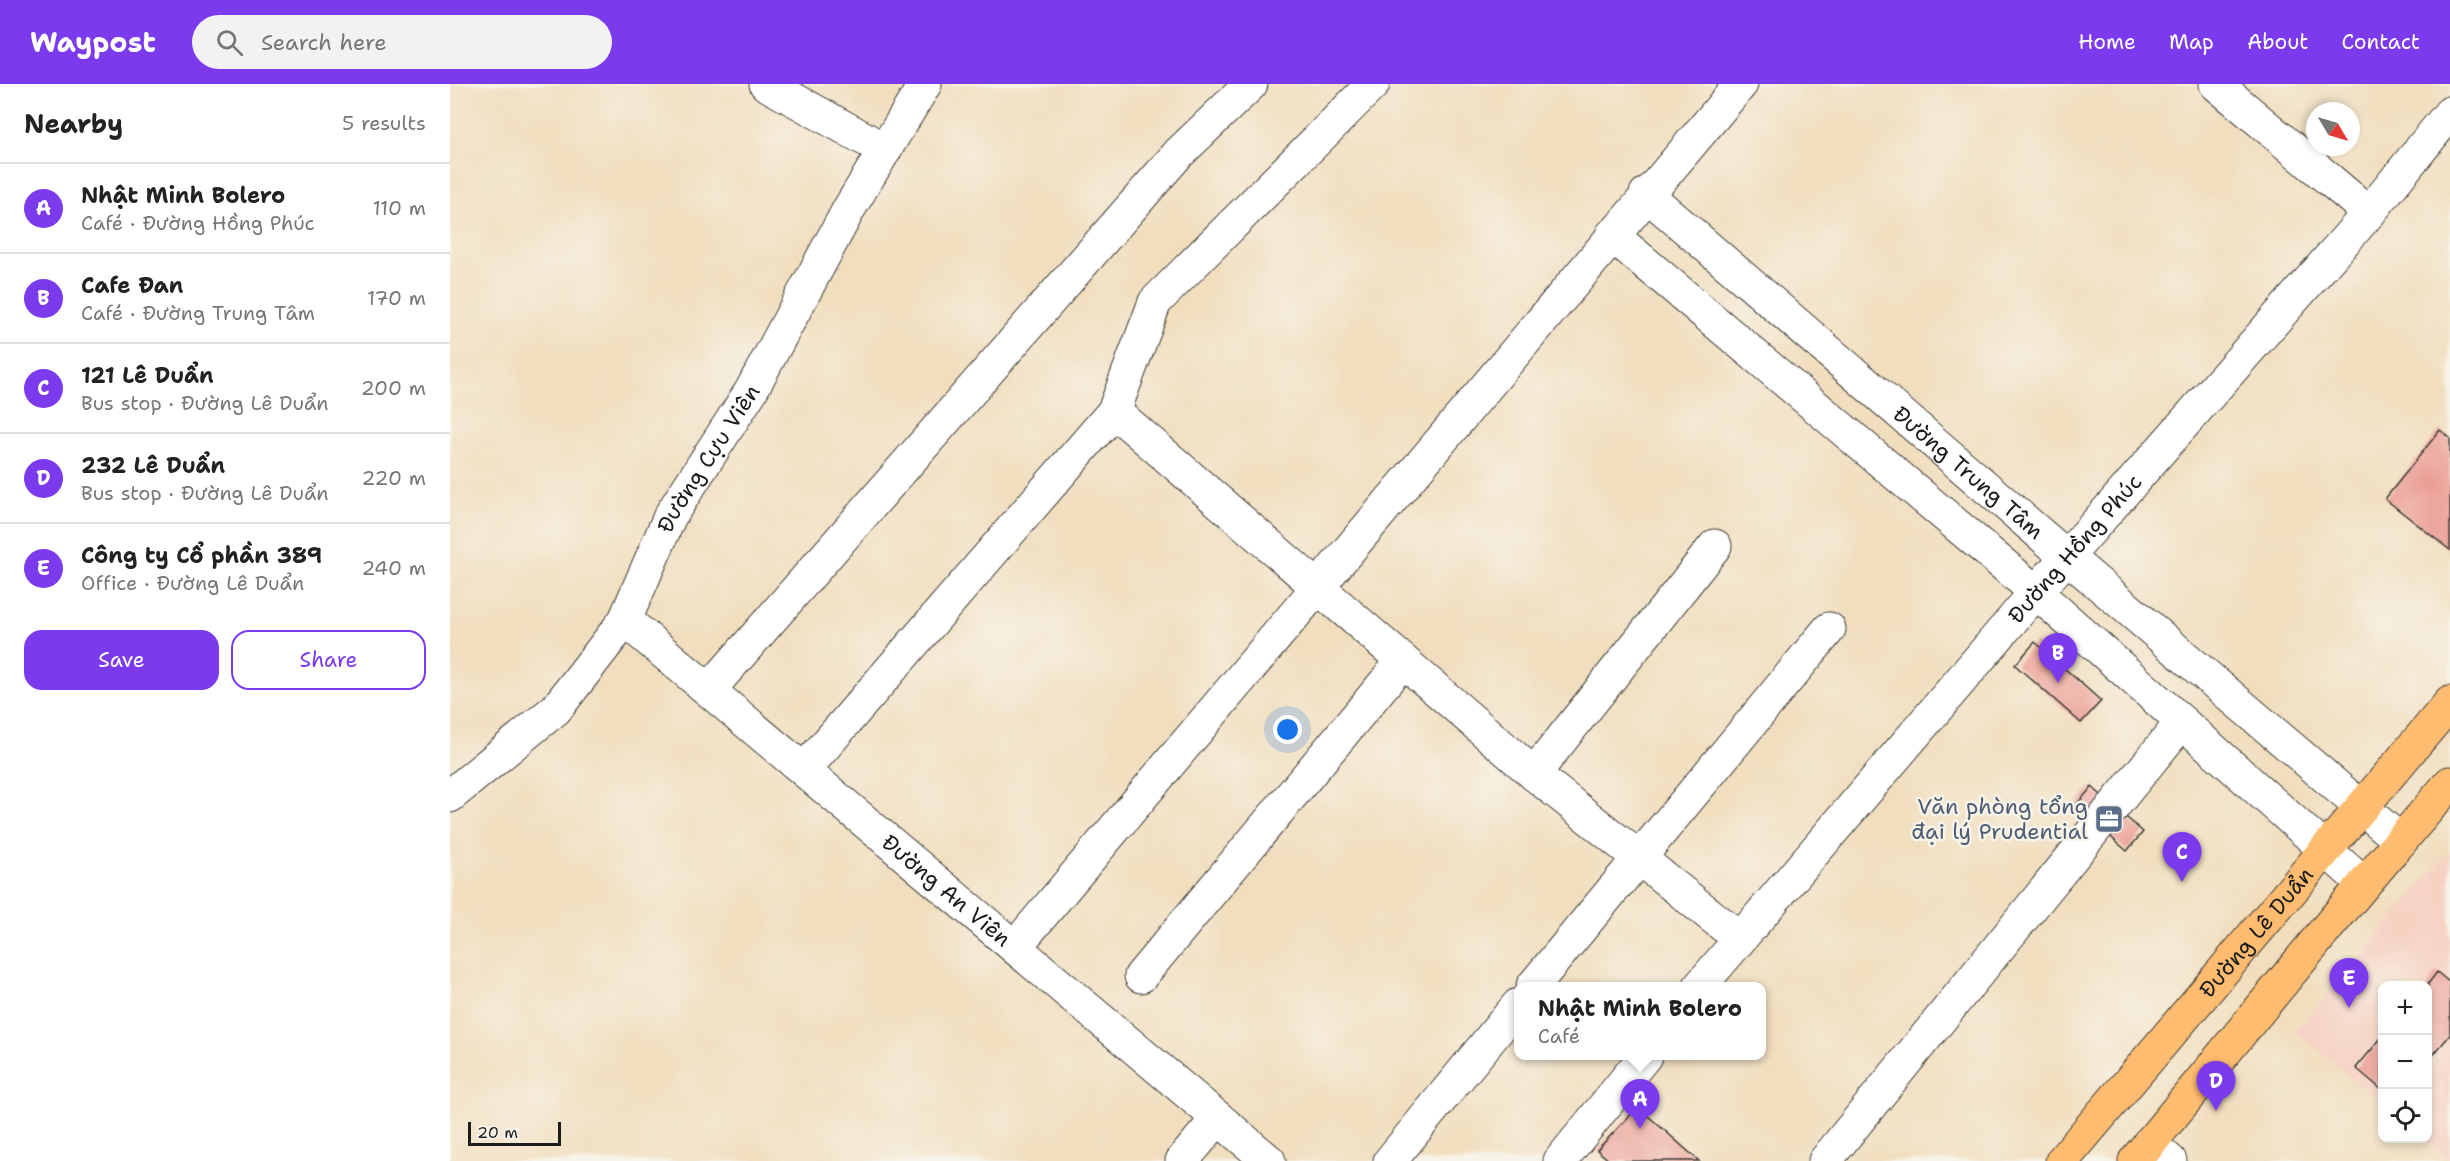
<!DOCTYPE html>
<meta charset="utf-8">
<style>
body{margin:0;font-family:"Shantell Sans",sans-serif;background:#f2f2f2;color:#222}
.controls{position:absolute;right:18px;bottom:18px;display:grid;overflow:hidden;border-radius:12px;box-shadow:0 3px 9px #0003}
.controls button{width:54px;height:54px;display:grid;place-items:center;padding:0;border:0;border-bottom:2px solid #e0e0e0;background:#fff;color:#222;font:30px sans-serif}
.compass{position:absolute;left:1856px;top:18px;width:54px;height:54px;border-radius:50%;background:#fff;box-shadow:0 3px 9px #0003;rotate:128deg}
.scale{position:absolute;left:18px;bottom:15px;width:93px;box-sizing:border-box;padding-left:6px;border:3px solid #1c1c1c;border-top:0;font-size:16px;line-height:21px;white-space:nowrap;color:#1c1c1c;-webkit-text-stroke:4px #f7f3e8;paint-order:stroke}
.you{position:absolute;left:838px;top:646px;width:21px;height:21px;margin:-15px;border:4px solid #fff;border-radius:50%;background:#1a73e8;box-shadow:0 0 0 9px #1a73e833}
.badge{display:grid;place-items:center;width:39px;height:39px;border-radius:50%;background:#7c3aed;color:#fff;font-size:20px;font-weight:700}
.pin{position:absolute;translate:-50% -50px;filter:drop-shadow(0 2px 3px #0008)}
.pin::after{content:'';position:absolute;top:32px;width:21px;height:18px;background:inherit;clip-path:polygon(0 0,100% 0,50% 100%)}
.popup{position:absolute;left:1064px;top:898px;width:252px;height:78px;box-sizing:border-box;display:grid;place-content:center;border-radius:12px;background:#fff;filter:drop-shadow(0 2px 4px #0005);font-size:20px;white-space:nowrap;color:#767676}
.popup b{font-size:22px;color:#222}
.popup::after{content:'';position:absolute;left:50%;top:100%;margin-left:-12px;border:12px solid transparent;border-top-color:#fff}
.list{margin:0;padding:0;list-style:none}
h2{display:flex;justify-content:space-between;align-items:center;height:78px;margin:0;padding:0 24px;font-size:26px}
h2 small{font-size:20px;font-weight:400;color:#767676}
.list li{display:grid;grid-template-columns:39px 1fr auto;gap:18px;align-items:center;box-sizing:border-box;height:90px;padding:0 24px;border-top:2px solid #e0e0e0}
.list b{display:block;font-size:22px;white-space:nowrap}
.list p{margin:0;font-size:20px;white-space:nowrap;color:#767676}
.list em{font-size:20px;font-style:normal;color:#767676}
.actions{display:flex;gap:12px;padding:18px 24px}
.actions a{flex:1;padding:14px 0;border:2px solid #7c3aed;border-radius:18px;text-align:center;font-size:21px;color:#7c3aed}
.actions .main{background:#7c3aed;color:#fff}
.icon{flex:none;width:33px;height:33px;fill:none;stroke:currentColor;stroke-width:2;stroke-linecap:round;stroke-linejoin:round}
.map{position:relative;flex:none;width:2000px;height:1077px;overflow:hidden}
header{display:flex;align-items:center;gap:36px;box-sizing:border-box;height:84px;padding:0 30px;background:#7c3aed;color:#fff}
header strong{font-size:28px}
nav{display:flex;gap:33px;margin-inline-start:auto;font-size:21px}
.search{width:420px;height:54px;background:#f2f2f2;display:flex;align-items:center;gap:15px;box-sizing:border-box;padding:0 21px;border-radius:33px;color:#767676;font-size:22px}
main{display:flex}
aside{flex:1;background:#fff}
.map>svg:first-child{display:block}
.built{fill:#f6d2c3}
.building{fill:#eb9e94}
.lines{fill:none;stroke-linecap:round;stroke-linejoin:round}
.minor-casing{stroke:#3c3934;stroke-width:35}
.major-casing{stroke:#3c3934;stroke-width:35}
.minor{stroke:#fff;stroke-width:33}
.major{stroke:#febc70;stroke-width:33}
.labels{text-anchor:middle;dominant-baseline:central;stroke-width:5;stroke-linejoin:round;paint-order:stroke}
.street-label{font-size:22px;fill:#1c1c1c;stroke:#f7f3e8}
.service-label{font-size:22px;fill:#4e5e75;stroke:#f7f3e8;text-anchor:end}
</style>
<header>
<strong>Waypost</strong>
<div class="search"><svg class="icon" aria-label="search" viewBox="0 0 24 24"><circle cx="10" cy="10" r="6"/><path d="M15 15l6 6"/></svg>Search here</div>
<nav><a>Home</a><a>Map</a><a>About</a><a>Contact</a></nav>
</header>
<main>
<aside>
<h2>Nearby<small>5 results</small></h2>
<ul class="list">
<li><span class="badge">A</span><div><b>Nhật Minh Bolero</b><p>Café · Đường Hồng Phúc</p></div><em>110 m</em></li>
<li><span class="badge">B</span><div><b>Cafe Đan</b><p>Café · Đường Trung Tâm</p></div><em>170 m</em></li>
<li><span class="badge">C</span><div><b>121 Lê Duẩn</b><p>Bus stop · Đường Lê Duẩn</p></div><em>200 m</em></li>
<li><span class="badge">D</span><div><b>232 Lê Duẩn</b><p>Bus stop · Đường Lê Duẩn</p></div><em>220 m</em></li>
<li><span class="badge">E</span><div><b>Công ty Cổ phần 389</b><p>Office · Đường Lê Duẩn</p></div><em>240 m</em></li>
</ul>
<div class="actions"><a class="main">Save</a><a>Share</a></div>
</aside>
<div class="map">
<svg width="2000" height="1077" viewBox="0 0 2000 1077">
<rect width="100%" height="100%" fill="#f7f3e8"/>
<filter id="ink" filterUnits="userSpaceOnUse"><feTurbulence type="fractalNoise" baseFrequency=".0167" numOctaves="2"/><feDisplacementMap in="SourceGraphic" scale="12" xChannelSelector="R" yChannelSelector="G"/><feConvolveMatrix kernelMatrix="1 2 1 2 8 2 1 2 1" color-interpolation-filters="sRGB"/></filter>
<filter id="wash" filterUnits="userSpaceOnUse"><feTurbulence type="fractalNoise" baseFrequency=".008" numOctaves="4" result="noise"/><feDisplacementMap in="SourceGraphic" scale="24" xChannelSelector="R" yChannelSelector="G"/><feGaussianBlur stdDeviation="1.35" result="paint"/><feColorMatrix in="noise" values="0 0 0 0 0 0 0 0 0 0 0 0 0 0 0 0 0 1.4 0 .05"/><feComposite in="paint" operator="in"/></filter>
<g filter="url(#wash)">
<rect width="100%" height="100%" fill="#f1debe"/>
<polygon class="built" points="2000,767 2000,1077 1972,1055 1978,1054 1978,902 1932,902 1932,1021 1846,947"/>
<g id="blocks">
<g class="building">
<polygon points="1990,346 2000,354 2000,466 1935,415"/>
<polygon points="1585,558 1651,617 1631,639 1565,581"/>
<polygon points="1642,703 1693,748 1677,767 1625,722"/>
<polygon points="1987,888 2000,899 2000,951 1978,977 1978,900"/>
<polygon points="1932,953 1932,1006 1906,984"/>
<polygon points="1188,1023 1249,1077 1160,1077 1147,1066"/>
</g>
</g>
</g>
<g filter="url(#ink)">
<use href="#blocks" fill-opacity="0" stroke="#3c3934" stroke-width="1.5"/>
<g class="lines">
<g class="minor-casing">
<g id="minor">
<polyline points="316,0 435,66"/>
<polyline points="923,0 705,218 664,327 1084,690 1289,854"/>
<polyline points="1766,0 1919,129"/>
<path id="s1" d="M 1196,110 L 1617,473 L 1951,757"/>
<polyline points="1162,151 1586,508 1914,800"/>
<path id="s2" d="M 175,536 L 819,1077"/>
<polyline points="259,606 728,70 801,0"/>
<polyline points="354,686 664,327"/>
<polyline points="1084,690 1265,462"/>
<path id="s3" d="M 0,712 L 106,625 L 175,536 L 220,432 L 301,307 L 400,123 L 475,0"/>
<polyline points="565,863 1291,0"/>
<polyline points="691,892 953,577"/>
<polyline points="1083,902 1379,545"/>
<path id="s4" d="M 1250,902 L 1586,508 L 1919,129 L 2000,29"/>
<polyline points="1699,1059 1720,1077"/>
<polyline points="732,1077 768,1034"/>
<polyline points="940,1077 1068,921"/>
<polyline points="1110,1077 1195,972"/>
<polyline points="1375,1077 1732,638"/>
</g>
</g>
<g class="major-casing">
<g id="major">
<path id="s5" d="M 1612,1077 L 2000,619"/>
<polyline points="1685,1077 1882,838 2000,699"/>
</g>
</g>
<use href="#minor" class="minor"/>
<use href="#major" class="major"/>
</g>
</g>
<defs>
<g id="office-square" transform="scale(1.5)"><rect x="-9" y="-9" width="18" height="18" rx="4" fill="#5c6f8a" stroke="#f7f3e8"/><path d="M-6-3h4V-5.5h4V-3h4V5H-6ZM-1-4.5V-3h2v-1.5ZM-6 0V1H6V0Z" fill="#fff"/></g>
</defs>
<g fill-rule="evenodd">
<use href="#office-square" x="1659" y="735"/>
</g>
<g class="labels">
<g class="street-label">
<text stroke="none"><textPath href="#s3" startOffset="432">Đường Cựu Viên</textPath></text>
<text stroke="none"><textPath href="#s1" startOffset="426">Đường Trung Tâm</textPath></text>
<text stroke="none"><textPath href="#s4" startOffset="576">Đường Hồng Phúc</textPath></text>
<text stroke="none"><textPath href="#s2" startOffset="420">Đường An Viên</textPath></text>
<text stroke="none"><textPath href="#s5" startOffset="300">Đường Lê Duẩn</textPath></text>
</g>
<g class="service-label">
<text x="1638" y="722">Văn phòng tổng<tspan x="1638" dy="25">đại lý Prudential</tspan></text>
</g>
</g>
</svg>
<div class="controls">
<button>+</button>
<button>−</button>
<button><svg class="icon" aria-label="locate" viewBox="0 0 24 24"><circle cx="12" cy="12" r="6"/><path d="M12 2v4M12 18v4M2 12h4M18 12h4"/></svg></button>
</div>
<svg class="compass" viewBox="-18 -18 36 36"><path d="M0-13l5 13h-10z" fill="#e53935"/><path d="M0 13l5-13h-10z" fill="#767676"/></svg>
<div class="scale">20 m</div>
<div class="you"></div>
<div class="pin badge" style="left:1190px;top:1045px">A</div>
<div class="popup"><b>Nhật Minh Bolero</b>Café</div>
<div class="pin badge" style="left:1608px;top:599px">B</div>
<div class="pin badge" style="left:1732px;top:798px">C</div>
<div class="pin badge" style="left:1766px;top:1027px">D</div>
<div class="pin badge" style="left:1899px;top:924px">E</div>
</div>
</main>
